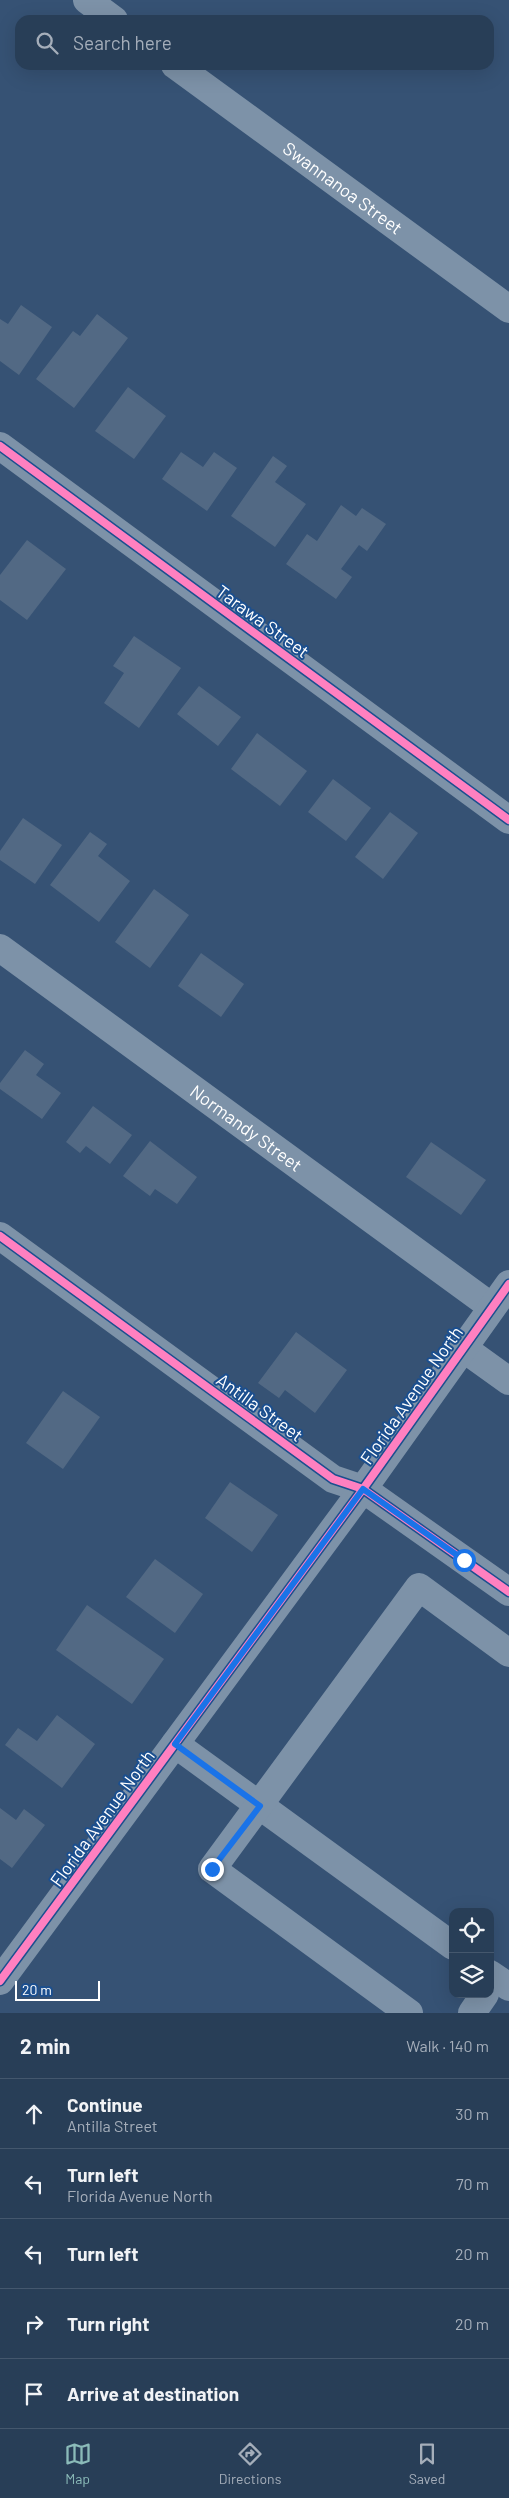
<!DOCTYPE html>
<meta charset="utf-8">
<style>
body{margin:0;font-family:Barlow,sans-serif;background:#30455d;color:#f1f3f6}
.controls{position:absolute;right:15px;bottom:15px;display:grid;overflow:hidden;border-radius:10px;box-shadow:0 5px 20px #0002}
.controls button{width:45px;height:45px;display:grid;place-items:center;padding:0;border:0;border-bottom:1px solid #44576d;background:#283e57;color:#f1f3f6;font:25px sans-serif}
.scale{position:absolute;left:15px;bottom:12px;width:85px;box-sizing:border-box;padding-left:5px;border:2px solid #fff;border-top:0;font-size:14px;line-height:18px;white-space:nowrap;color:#fff;-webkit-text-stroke:4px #1b4f8f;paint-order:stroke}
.stop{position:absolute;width:15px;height:15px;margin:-11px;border:4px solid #1a73e8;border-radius:50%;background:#fff}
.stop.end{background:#1a73e8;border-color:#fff;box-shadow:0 1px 5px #0008}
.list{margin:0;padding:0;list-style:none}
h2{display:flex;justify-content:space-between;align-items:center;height:65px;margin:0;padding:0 20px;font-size:21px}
h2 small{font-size:16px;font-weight:400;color:#a5aeba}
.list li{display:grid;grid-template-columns:32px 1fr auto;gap:15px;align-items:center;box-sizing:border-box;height:70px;padding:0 20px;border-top:1px solid #44576d}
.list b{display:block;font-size:19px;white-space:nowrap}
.list p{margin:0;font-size:16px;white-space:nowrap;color:#a5aeba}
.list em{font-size:16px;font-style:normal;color:#a5aeba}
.icon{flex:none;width:28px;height:28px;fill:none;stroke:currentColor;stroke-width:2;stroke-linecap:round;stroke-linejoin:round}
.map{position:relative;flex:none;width:509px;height:2013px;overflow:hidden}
.search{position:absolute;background:#283e57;box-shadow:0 5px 20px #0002;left:15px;right:15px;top:15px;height:55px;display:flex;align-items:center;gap:12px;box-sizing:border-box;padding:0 18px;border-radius:15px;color:#a5aeba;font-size:19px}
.sheet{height:415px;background:#283e57}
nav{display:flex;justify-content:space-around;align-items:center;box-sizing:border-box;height:70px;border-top:1px solid #44576d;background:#283e57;font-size:14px;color:#a5aeba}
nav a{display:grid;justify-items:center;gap:2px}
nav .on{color:#8bbbb9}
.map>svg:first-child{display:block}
.building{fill:#526984}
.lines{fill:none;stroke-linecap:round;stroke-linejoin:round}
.minor{stroke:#7d92a8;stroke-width:28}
.cycleway-casing{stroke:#1b4f8f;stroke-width:11}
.cycleway{stroke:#ff80c0;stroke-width:8}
.route{stroke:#1a73e8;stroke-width:6}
.labels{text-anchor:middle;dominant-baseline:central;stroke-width:4;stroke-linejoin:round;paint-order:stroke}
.street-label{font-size:18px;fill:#fff;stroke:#1b4f8f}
</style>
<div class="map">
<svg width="509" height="2013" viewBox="0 0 509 2013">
<rect width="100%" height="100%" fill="#365274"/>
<g class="building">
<polygon points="21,305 52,327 19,375 0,361 0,319 8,324"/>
<polygon points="97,314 128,338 74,408 36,379 73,331 80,336"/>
<polygon points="128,387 166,416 134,459 95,431"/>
<polygon points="181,452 203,467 214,452 237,468 207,511 162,479"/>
<polygon points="273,456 287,466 275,482 306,504 275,547 231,516"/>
<polygon points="341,505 356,516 362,508 386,524 367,551 359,545 341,569 352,577 336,599 286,564 307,534 317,541"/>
<polygon points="27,540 66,569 27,620 0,600 0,575"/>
<polygon points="134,636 181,668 139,728 104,703 124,673 113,666"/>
<polygon points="199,686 241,717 218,746 177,714"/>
<polygon points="257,733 307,771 280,806 231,769"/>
<polygon points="333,779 371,808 346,841 308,812"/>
<polygon points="390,812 418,833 383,879 355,857"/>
<polygon points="23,818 62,845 35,884 0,860 0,851"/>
<polygon points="90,832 107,844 98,856 130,881 99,922 50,885"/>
<polygon points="154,889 189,915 150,968 115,942"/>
<polygon points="201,953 244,984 221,1017 178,986"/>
<polygon points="25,1050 44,1064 36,1075 61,1093 42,1119 0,1089 0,1083"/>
<polygon points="93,1106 132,1135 110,1164 86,1146 80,1153 66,1142"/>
<polygon points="150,1141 197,1177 177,1204 155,1189 150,1196 123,1176"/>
<polygon points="431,1142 486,1180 461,1215 406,1177"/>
<polygon points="296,1332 347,1370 315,1413 285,1390 279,1398 258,1383"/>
<polygon points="63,1391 100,1417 63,1469 26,1443"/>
<polygon points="230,1482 278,1515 252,1552 205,1518"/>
<polygon points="155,1559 203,1594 175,1633 126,1597"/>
<polygon points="87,1605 164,1659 132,1704 56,1650"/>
<polygon points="57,1715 95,1744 62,1788 5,1745 18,1728 37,1741"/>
<polygon points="0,1808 16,1820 24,1809 45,1825 12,1868 0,1859"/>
</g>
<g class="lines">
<g class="minor">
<polyline points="87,0 114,20"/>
<path id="s1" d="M 175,65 L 509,309"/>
<polyline points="0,446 509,820"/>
<path id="s2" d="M 0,948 L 492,1307"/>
<polyline points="0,1236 333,1479 363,1489 509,1592"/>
<polyline points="463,1348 509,1381"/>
<polyline points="175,1744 453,1946"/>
<polyline points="490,1974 509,1987"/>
<polyline points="0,1981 363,1489 509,1284"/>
<polyline points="409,2013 212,1869 419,1587 509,1653"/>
<polyline points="472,2013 485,1994"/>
</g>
<g class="cycleway-casing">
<g id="cycleway">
<polyline points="0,446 509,820"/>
<polyline points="0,1236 333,1479 363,1489 509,1592"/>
<polyline points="0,1981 363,1489 509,1284"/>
</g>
</g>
<use href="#cycleway" class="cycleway"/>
</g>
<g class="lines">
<polyline class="route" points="212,1869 260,1806 175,1744 363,1489 464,1560"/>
</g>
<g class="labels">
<g class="street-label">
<text stroke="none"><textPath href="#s1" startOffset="208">Swannanoa Street</textPath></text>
<text transform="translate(263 621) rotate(36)">Tarawa Street</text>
<text stroke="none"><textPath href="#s2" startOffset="305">Normandy Street</textPath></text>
<text transform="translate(411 1395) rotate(-55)">Florida Avenue North</text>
<text transform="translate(260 1407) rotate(36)">Antilla Street</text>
<text transform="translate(102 1818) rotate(-54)">Florida Avenue North</text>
</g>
</g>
</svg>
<div class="controls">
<button><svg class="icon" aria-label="locate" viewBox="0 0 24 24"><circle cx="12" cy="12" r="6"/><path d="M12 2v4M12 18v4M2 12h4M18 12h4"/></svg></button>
<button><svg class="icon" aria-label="layers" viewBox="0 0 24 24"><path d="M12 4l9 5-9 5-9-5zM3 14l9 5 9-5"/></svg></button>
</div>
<div class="scale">20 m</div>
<div class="stop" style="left:464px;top:1560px"></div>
<div class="stop end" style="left:212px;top:1869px"></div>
<div class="search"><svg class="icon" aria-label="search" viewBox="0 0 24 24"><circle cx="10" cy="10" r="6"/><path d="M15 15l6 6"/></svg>Search here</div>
</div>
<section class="sheet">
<h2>2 min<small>Walk · 140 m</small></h2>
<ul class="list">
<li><svg class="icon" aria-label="ahead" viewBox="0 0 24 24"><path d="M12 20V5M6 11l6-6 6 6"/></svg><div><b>Continue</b><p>Antilla Street</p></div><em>30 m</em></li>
<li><svg class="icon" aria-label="left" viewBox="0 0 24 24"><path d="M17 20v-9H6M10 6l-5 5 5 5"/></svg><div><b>Turn left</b><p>Florida Avenue North</p></div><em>70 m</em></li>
<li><svg class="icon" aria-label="left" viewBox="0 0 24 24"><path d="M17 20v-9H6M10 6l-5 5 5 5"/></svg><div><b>Turn left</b></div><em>20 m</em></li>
<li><svg class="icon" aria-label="right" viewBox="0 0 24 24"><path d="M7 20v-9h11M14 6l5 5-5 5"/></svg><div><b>Turn right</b></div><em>20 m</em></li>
<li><svg class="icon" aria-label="arrive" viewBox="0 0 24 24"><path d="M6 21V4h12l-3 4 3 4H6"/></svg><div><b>Arrive at destination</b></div></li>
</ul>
</section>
<nav>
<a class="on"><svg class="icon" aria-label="map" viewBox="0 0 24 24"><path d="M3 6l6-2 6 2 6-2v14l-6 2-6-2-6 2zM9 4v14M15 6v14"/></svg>Map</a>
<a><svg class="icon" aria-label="directions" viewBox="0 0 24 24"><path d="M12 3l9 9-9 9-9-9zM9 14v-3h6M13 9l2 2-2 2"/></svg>Directions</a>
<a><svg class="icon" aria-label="saved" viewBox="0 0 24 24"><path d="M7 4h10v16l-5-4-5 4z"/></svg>Saved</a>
</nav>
